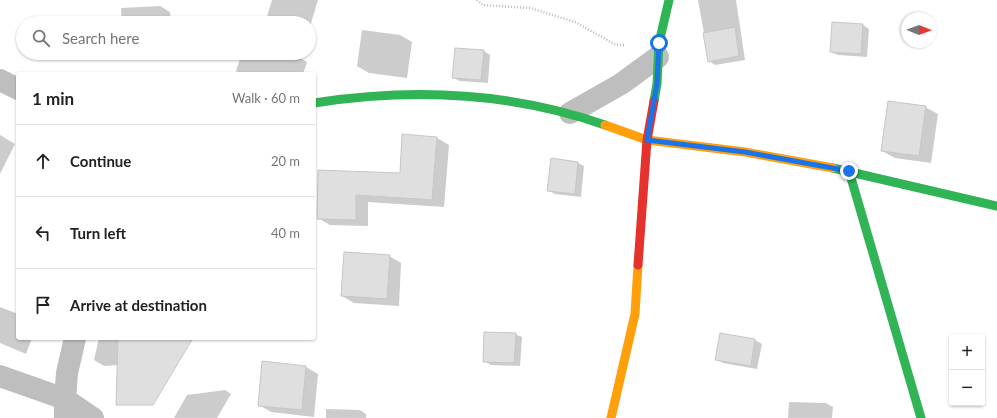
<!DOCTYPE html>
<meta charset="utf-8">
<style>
body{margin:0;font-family:Lato,sans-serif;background:#f2f2f2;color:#222}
.controls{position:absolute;right:12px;bottom:12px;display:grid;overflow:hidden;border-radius:4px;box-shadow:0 1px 3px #0004}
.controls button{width:36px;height:36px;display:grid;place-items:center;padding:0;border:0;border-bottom:1px solid #e0e0e0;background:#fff;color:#222;font:20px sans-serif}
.compass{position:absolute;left:901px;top:12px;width:36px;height:36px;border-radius:50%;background:#fff;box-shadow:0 1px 3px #0004;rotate:91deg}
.stop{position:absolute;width:12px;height:12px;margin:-9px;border:3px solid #1a73e8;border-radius:50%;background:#fff}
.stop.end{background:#1a73e8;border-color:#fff;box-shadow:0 1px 4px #0008}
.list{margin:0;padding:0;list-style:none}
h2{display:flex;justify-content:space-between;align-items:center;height:52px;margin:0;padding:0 16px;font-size:17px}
h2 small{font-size:13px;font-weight:400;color:#767676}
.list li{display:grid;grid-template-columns:26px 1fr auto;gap:12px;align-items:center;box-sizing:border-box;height:72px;padding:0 16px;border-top:1px solid #e0e0e0}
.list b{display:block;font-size:15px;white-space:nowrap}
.list em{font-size:13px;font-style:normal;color:#767676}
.icon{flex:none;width:22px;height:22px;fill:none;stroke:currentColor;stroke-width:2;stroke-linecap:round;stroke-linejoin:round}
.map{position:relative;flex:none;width:997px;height:418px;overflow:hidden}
.search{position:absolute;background:#fff;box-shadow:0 1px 3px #0004;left:16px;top:16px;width:300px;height:44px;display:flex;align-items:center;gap:10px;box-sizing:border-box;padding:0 14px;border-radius:22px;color:#767676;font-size:15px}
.panel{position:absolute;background:#fff;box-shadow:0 1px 3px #0004;left:16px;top:72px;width:300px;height:268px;border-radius:4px}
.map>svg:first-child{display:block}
.shadow{fill:#0003}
.building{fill:#dfdfdf;stroke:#c7c7c7}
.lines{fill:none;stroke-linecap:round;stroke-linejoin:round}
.path{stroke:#b9b9b9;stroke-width:2.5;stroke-dasharray:1 2;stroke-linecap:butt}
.street{stroke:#bebebe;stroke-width:22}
.fast{stroke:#30b455;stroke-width:9}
.slow{stroke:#ff9f0a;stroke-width:9}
.jam{stroke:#e5322d;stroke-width:9}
.route{stroke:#1a73e8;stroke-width:5}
</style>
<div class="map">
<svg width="997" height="418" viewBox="0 0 997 418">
<rect width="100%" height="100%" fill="#fff"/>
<g class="shadow">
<polygon points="272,0 318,0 309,30 309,23 265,23"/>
<polygon points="698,0 736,0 745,60 715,65 709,61"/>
<polygon points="160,6 170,12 171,23 122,23 121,8"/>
<polygon points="59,19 79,23 58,23"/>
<polygon points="863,25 869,29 867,57 838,55 831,52"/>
<polygon points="362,30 400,35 412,42 407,78 369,73 357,66"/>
<polygon points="484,51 490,55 488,83 460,81 453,78"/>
<polygon points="57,53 156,53 63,56"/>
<polygon points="242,53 302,53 300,58 307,62 303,74 241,74 236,71"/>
<polygon points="62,72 70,74 62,74"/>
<polygon points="925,107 938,114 931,163 895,158 882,151"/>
<polygon points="0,135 15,144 0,174"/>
<polygon points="437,138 449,145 444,207 368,202 368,226 330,225 318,218 319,171 401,174"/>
<polygon points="578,163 584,166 581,197 555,194 548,190"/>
<polygon points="389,256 401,263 399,306 354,303 342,296"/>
<polygon points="0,307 18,314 18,338 32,338 26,354 0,343"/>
<polygon points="515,334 522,337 520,366 491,365 484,361"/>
<polygon points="721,334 755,340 762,344 757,369 723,363 716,359"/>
<polygon points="99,338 149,338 144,363 104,366 94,360"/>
<polygon points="263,363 306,367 318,374 314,417 271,412 259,405"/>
<polygon points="225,390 231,394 217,418 174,418 187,395"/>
<polygon points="789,402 826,403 833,407 832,418 788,418"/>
<polygon points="326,409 360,410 366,414 366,418 326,418"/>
</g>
<g class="building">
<polygon points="832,22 863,24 861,54 830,52"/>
<polygon points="735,27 739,56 708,62 703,33"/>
<polygon points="455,48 484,50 481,80 452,78"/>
<polygon points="888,101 926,106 919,156 881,151"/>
<polygon points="402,134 437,137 432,200 356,195 356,220 317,219 318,170 400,173"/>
<polygon points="551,158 578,162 575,194 547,191"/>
<polygon points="344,252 390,255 387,299 341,296"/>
<polygon points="484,332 516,333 514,363 483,362"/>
<polygon points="720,333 755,339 751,366 715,360"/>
<polygon points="118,338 193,338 153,405 116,405"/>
<polygon points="262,361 306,366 302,410 258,406"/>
</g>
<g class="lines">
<polyline class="path" points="477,0 483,5 530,8 575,22 616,45 624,45"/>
<g class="street">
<polyline points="0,80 18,89"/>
<polyline points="570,113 621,84 658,57"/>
<polyline points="75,338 67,373 65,399 93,418"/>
<polyline points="0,376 65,399 65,418"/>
</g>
<g class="fast">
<polyline points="654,101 657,84 659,43 669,0"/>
<path d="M 314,103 C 411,88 511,92 605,125"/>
<polyline points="833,168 997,206"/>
<polyline points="849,171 921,418"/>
</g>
<g class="slow">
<polyline points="605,125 647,140 745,152 833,168"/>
<polyline points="611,418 635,314 638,265"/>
</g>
<polyline class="jam" points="638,265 647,140 654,101"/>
</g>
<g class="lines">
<polyline class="route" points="659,43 657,84 647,140 745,152 849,171"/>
</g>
</svg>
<div class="controls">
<button>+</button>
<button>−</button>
</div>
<svg class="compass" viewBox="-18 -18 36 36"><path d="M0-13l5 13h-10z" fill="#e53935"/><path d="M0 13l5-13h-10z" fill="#767676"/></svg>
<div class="stop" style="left:659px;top:43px"></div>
<div class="stop end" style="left:849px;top:171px"></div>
<div class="search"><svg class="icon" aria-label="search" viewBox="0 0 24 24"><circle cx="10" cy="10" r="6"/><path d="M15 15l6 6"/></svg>Search here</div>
<section class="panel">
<h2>1 min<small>Walk · 60 m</small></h2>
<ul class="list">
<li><svg class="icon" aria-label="ahead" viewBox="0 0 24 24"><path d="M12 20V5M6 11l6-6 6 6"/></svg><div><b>Continue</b></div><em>20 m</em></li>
<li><svg class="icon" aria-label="left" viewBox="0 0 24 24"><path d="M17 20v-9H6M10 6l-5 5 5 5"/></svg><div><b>Turn left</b></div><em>40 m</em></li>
<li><svg class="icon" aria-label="arrive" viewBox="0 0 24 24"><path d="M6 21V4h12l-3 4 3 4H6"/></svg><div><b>Arrive at destination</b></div></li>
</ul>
</section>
</div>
